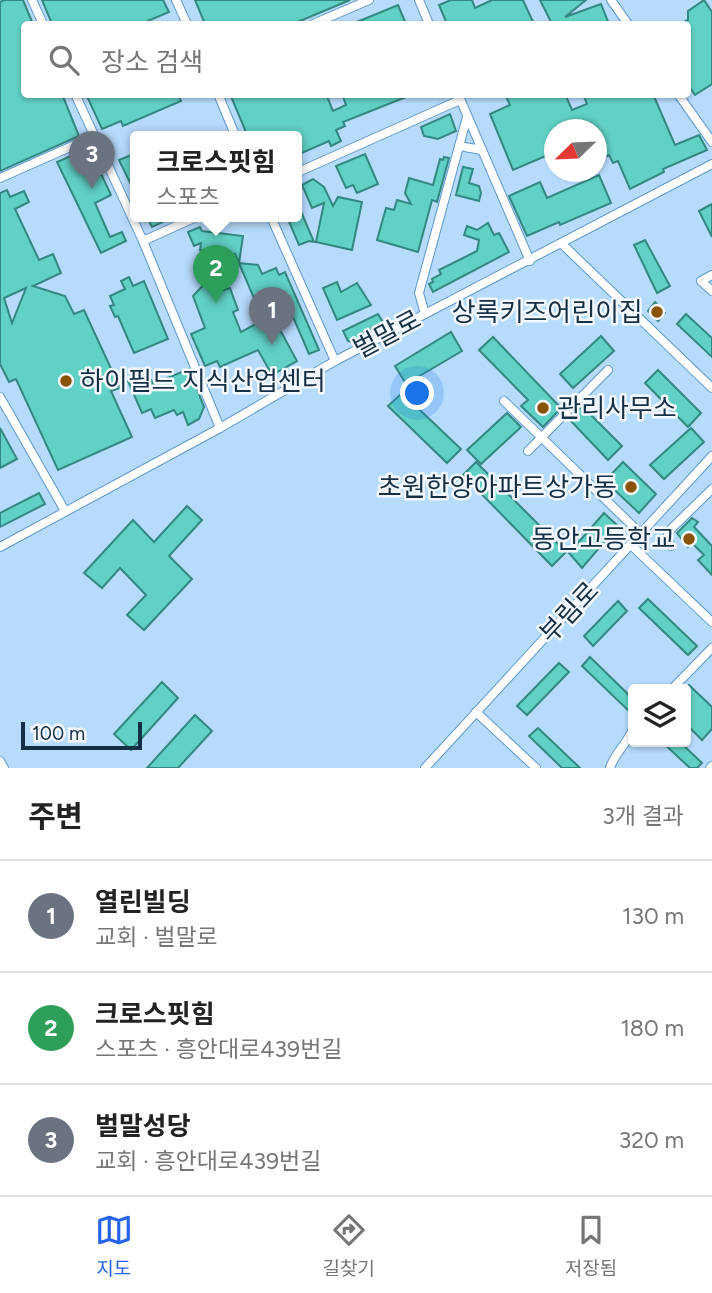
<!DOCTYPE html>
<html lang="ko">
<meta charset="utf-8">
<style>
body{margin:0;font-family:Figtree,"Noto Sans KR",sans-serif;background:#f6f6f6;color:#222}
.controls{position:absolute;right:21px;bottom:21px;display:grid;overflow:hidden;border-radius:7px;box-shadow:0 2px 5px #0004}
.controls button{width:63px;height:63px;display:grid;place-items:center;padding:0;border:0;border-bottom:2px solid #e0e0e0;background:#fff;color:#222;font:35px sans-serif}
.compass{position:absolute;left:544px;top:119px;width:63px;height:63px;border-radius:50%;background:#fff;box-shadow:0 2px 5px #0004;rotate:247deg}
.scale{position:absolute;left:21px;bottom:18px;width:121px;box-sizing:border-box;padding-left:7px;border:4px solid #152f45;border-top:0;font-size:19px;line-height:24px;white-space:nowrap;color:#152f45;-webkit-text-stroke:5px #f2f8fe;paint-order:stroke}
.you{position:absolute;left:418px;top:394px;width:24px;height:24px;margin:-18px;border:5px solid #fff;border-radius:50%;background:#1a73e8;box-shadow:0 0 0 10px #1a73e833}
.badge{display:grid;place-items:center;width:46px;height:46px;border-radius:50%;background:#2563eb;color:#fff;font-size:23px;font-weight:700}
.pin{position:absolute;translate:-50% -58px;filter:drop-shadow(0 2px 4px #0008)}
.pin::after{content:'';position:absolute;top:37px;width:24px;height:21px;background:inherit;clip-path:polygon(0 0,100% 0,50% 100%)}
.popup{position:absolute;left:130px;top:131px;width:172px;height:91px;box-sizing:border-box;display:grid;place-content:center;border-radius:7px;background:#fff;filter:drop-shadow(0 2px 5px #0005);font-size:23px;white-space:nowrap;color:#767676}
.popup b{font-size:26px;color:#222}
.popup::after{content:'';position:absolute;left:50%;top:100%;margin-left:-14px;border:14px solid transparent;border-top-color:#fff}
.list{margin:0;padding:0;list-style:none}
h2{display:flex;justify-content:space-between;align-items:center;height:91px;margin:0;padding:0 28px;font-size:30px}
h2 small{font-size:23px;font-weight:400;color:#767676}
.list li{display:grid;grid-template-columns:46px 1fr auto;gap:21px;align-items:center;box-sizing:border-box;height:112px;padding:0 28px;border-top:2px solid #e0e0e0}
.list b{display:block;font-size:26px;white-space:nowrap}
.list p{margin:0;font-size:23px;white-space:nowrap;color:#767676}
.list em{font-size:23px;font-style:normal;color:#767676}
.icon{flex:none;width:38px;height:38px;fill:none;stroke:currentColor;stroke-width:2;stroke-linecap:round;stroke-linejoin:round}
.map{position:relative;flex:none;width:712px;height:768px;overflow:hidden}
.search{position:absolute;background:#fff;box-shadow:0 2px 5px #0004;left:21px;right:21px;top:21px;height:77px;display:flex;align-items:center;gap:18px;box-sizing:border-box;padding:0 24px;border-radius:7px;color:#767676;font-size:26px}
.sheet{height:427px;background:#fff}
nav{display:flex;justify-content:space-around;align-items:center;box-sizing:border-box;height:98px;border-top:2px solid #e0e0e0;background:#fff;font-size:19px;color:#767676}
nav a{display:grid;justify-items:center;gap:4px}
nav .on{color:#2563eb}
.map>svg:first-child{display:block}
.building{fill:#61d0c5;stroke:#338880;stroke-width:2;fill-rule:evenodd}
.lines{fill:none;stroke-linecap:round;stroke-linejoin:round}
.minor-casing{stroke:#5b98ce;stroke-width:10}
.minor{stroke:#fff;stroke-width:8}
.poi-dot{fill:#8a5303;stroke:#f2f8fe;stroke-width:2.5}
.labels{text-anchor:middle;dominant-baseline:central;stroke-width:5;stroke-linejoin:round;paint-order:stroke}
.poi-label{font-size:26px;fill:#152f45;stroke:#f2f8fe;text-anchor:end}
.street-label{font-size:26px;fill:#152f45;stroke:#f2f8fe}
</style>
<div class="map">
<svg width="712" height="768" viewBox="0 0 712 768">
<rect width="100%" height="100%" fill="#b6dbfd"/>
<g class="building">
<polygon points="4,0 23,0 33,24 24,24 24,94 62,94 79,136 0,171 0,2"/>
<polygon points="42,0 163,0 169,12 141,24 52,24"/>
<polygon points="195,0 350,0 293,24 205,24"/>
<polygon points="451,0 472,0 475,8 492,0 523,0 534,24 447,24 439,5"/>
<polygon points="540,0 586,0 565,17 601,4 609,24 547,24 551,22"/>
<polygon points="704,0 712,12 712,84 695,95 688,85 688,24 680,24 688,20 688,11"/>
<polygon points="398,5 406,24 352,24"/>
<polygon points="86,94 178,94 181,101 123,126 121,121 102,129"/>
<polygon points="230,94 326,94 333,111 346,105 342,94 411,95 343,122 345,126 336,130 341,141 331,146 329,141 297,155 297,137 248,137"/>
<polygon points="505,94 565,94 572,110 587,104 583,94 653,94 675,145 699,135 707,150 663,169 664,172 630,189 618,161 613,163 609,155 597,161 597,130 555,130 555,152 513,170 490,114 510,105"/>
<polygon points="450,114 456,131 438,139 424,136 421,127"/>
<polygon points="89,148 111,195 95,203 110,237 122,232 126,241 101,253 57,162"/>
<polygon points="136,153 136,195 119,160"/>
<polygon points="365,154 378,184 357,193 353,185 346,188 336,166"/>
<polygon points="444,157 449,158 437,202 432,200 418,252 377,240 386,208 394,210 397,200 411,204 405,193 409,178 433,185 440,159 443,160"/>
<polygon points="463,167 473,169 469,183 479,186 481,193 479,201 456,195"/>
<polygon points="599,175 611,203 560,225 559,222 527,236 509,196 540,182 547,198"/>
<polygon points="313,179 324,187 333,206 338,197 362,202 352,250 316,242 324,203 312,208 302,185"/>
<path d="M 7,190 L 10,197 L 24,191 L 29,202 L 15,209 L 39,260 L 53,254 L 61,273 L 33,286 L 65,296 L 74,314 L 84,310 L 120,388 L 111,391 L 132,437 L 58,470 L 16,379 L 9,382 L 0,364 L 0,193 ZM 26,288 L 12,323 L 4,298 Z"/>
<polygon points="297,202 314,242 309,241 299,245 287,217 297,217"/>
<polygon points="712,204 712,237 699,211"/>
<polygon points="147,217 173,217 152,227"/>
<polygon points="488,223 494,235 499,233 509,252 433,292 429,284 433,282 432,279 441,274 439,270 477,251 479,240 464,235 467,226 477,230"/>
<polygon points="200,227 202,231 243,236 239,263 258,265 262,274 276,268 279,275 285,272 319,350 309,354 287,303 284,304 280,295 257,305 235,254 200,250 201,243 194,246 188,232"/>
<polygon points="645,240 670,286 657,293 634,245"/>
<polygon points="217,276 223,290 230,288 238,310 233,312 241,332 272,315 297,361 272,375 258,350 220,367 217,361 205,366 191,334 205,328 193,296 208,280"/>
<polygon points="129,277 133,286 144,281 168,339 134,353 118,316 115,317 110,306 114,305 110,296 125,289 121,281"/>
<polygon points="337,282 341,292 357,283 371,305 337,320 323,288"/>
<polygon points="655,302 665,313 658,321 648,311"/>
<polygon points="378,314 383,322 362,333 365,338 355,343 348,341 343,331"/>
<polygon points="686,314 712,338 712,357 677,324"/>
<polygon points="451,332 462,351 406,384 395,366"/>
<polygon points="601,336 614,351 573,388 560,374"/>
<polygon points="493,337 561,408 543,427 521,406 528,400 479,350"/>
<polygon points="189,369 204,407 199,419 188,425 183,412 177,415 174,410 155,418 151,409 142,413 128,381 147,372 153,384"/>
<polygon points="658,370 701,413 688,427 645,383"/>
<polygon points="402,393 461,449 447,463 388,406"/>
<polygon points="582,406 622,446 608,460 569,419"/>
<polygon points="507,413 521,427 481,464 467,450"/>
<polygon points="0,428 17,459 0,468"/>
<polygon points="691,428 704,442 664,479 650,465"/>
<polygon points="476,462 566,552 552,566 463,475"/>
<polygon points="623,462 656,494 639,513 605,481"/>
<polygon points="39,493 45,504 0,527 0,513"/>
<polygon points="187,506 202,520 169,556 192,579 144,630 127,615 146,595 120,568 102,588 84,573 133,520 154,542"/>
<polygon points="604,513 618,526 582,568 569,553"/>
<polygon points="692,518 698,522 694,527 712,546 712,575 698,560 704,555 692,543 688,547 677,533"/>
<polygon points="648,599 697,646 688,655 639,608"/>
<polygon points="618,601 627,611 593,646 584,636"/>
<polygon points="590,657 633,699 633,715 582,666"/>
<polygon points="559,663 569,672 527,715 517,706"/>
<polygon points="162,682 178,698 131,750 114,734"/>
<polygon points="689,685 712,707 712,729 702,740 686,724 686,689"/>
<polygon points="195,715 212,731 178,768 147,768"/>
<polygon points="538,728 580,768 562,768 529,736"/>
<polygon points="662,742 680,742 702,763 697,768 690,768"/>
</g>
<g class="lines">
<g class="minor-casing">
<g id="minor">
<polyline points="32,0 43,24"/>
<polyline points="176,0 187,24"/>
<polyline points="419,0 429,24"/>
<polyline points="611,0 628,24"/>
<polyline points="313,24 369,0"/>
<polyline points="75,94 143,241 220,428"/>
<polyline points="218,94 236,137"/>
<polyline points="458,94 530,261"/>
<polyline points="678,94 712,142"/>
<polyline points="459,146 482,150"/>
<polyline points="296,173 460,100"/>
<polyline points="0,178 95,136"/>
<polyline points="271,217 335,361"/>
<polyline points="143,241 196,217"/>
<polyline points="562,244 712,388"/>
<polyline points="712,275 701,281 712,291"/>
<polyline points="425,314 419,293 467,117"/>
<polyline points="0,397 65,511"/>
<polyline points="504,401 641,534"/>
<polyline points="528,451 608,370"/>
<polyline points="631,545 712,622"/>
<polyline points="671,546 667,539 669,531 712,489"/>
<polyline points="0,547 220,428 335,361 712,164"/>
<polyline points="672,689 712,648"/>
<polyline points="476,712 536,768"/>
<polyline points="0,761 4,768"/>
<polyline points="425,768 712,456"/>
<path d="M 610,768 C 614,754 627,744 633,729"/>
<polyline points="710,768 712,766"/>
</g>
</g>
<use href="#minor" class="minor"/>
</g>
<g class="poi-dot">
<circle cx="657" cy="312" r="7"/>
<circle cx="66" cy="381" r="7"/>
<circle cx="543" cy="408" r="7"/>
<circle cx="631" cy="487" r="7"/>
<circle cx="689" cy="539" r="7"/>
</g>
<g class="labels">
<g class="poi-label">
<text x="643" y="312">상록키즈어린이집</text>
<text x="80" y="381" text-anchor="start">하이필드 지식산업센터</text>
<text x="557" y="408" text-anchor="start">관리사무소</text>
<text x="617" y="487">초원한양아파트상가동</text>
<text x="675" y="539">동안고등학교</text>
</g>
<g class="street-label">
<text transform="translate(387 334) rotate(-28)">벌말로</text>
<text transform="translate(569 612) rotate(-47)">부림로</text>
</g>
</g>
</svg>
<div class="controls">
<button><svg class="icon" aria-label="layers" viewBox="0 0 24 24"><path d="M12 4l9 5-9 5-9-5zM3 14l9 5 9-5"/></svg></button>
</div>
<svg class="compass" viewBox="-18 -18 36 36"><path d="M0-13l5 13h-10z" fill="#e53935"/><path d="M0 13l5-13h-10z" fill="#767676"/></svg>
<div class="scale">100 m</div>
<div class="you"></div>
<div class="pin badge" style="left:272px;top:345px;background:#6b7280">1</div>
<div class="pin badge" style="left:216px;top:303px;background:#2e9e5b">2</div>
<div class="popup"><b>크로스핏힘</b>스포츠</div>
<div class="pin badge" style="left:92px;top:189px;background:#6b7280">3</div>
<div class="search"><svg class="icon" aria-label="search" viewBox="0 0 24 24"><circle cx="10" cy="10" r="6"/><path d="M15 15l6 6"/></svg>장소 검색</div>
</div>
<section class="sheet">
<h2>주변<small>3개 결과</small></h2>
<ul class="list">
<li><span class="badge" style="background:#6b7280">1</span><div><b>열린빌딩</b><p>교회 · 벌말로</p></div><em>130 m</em></li>
<li><span class="badge" style="background:#2e9e5b">2</span><div><b>크로스핏힘</b><p>스포츠 · 흥안대로439번길</p></div><em>180 m</em></li>
<li><span class="badge" style="background:#6b7280">3</span><div><b>벌말성당</b><p>교회 · 흥안대로439번길</p></div><em>320 m</em></li>
</ul>
</section>
<nav>
<a class="on"><svg class="icon" aria-label="map" viewBox="0 0 24 24"><path d="M3 6l6-2 6 2 6-2v14l-6 2-6-2-6 2zM9 4v14M15 6v14"/></svg>지도</a>
<a><svg class="icon" aria-label="directions" viewBox="0 0 24 24"><path d="M12 3l9 9-9 9-9-9zM9 14v-3h6M13 9l2 2-2 2"/></svg>길찾기</a>
<a><svg class="icon" aria-label="saved" viewBox="0 0 24 24"><path d="M7 4h10v16l-5-4-5 4z"/></svg>저장됨</a>
</nav>
